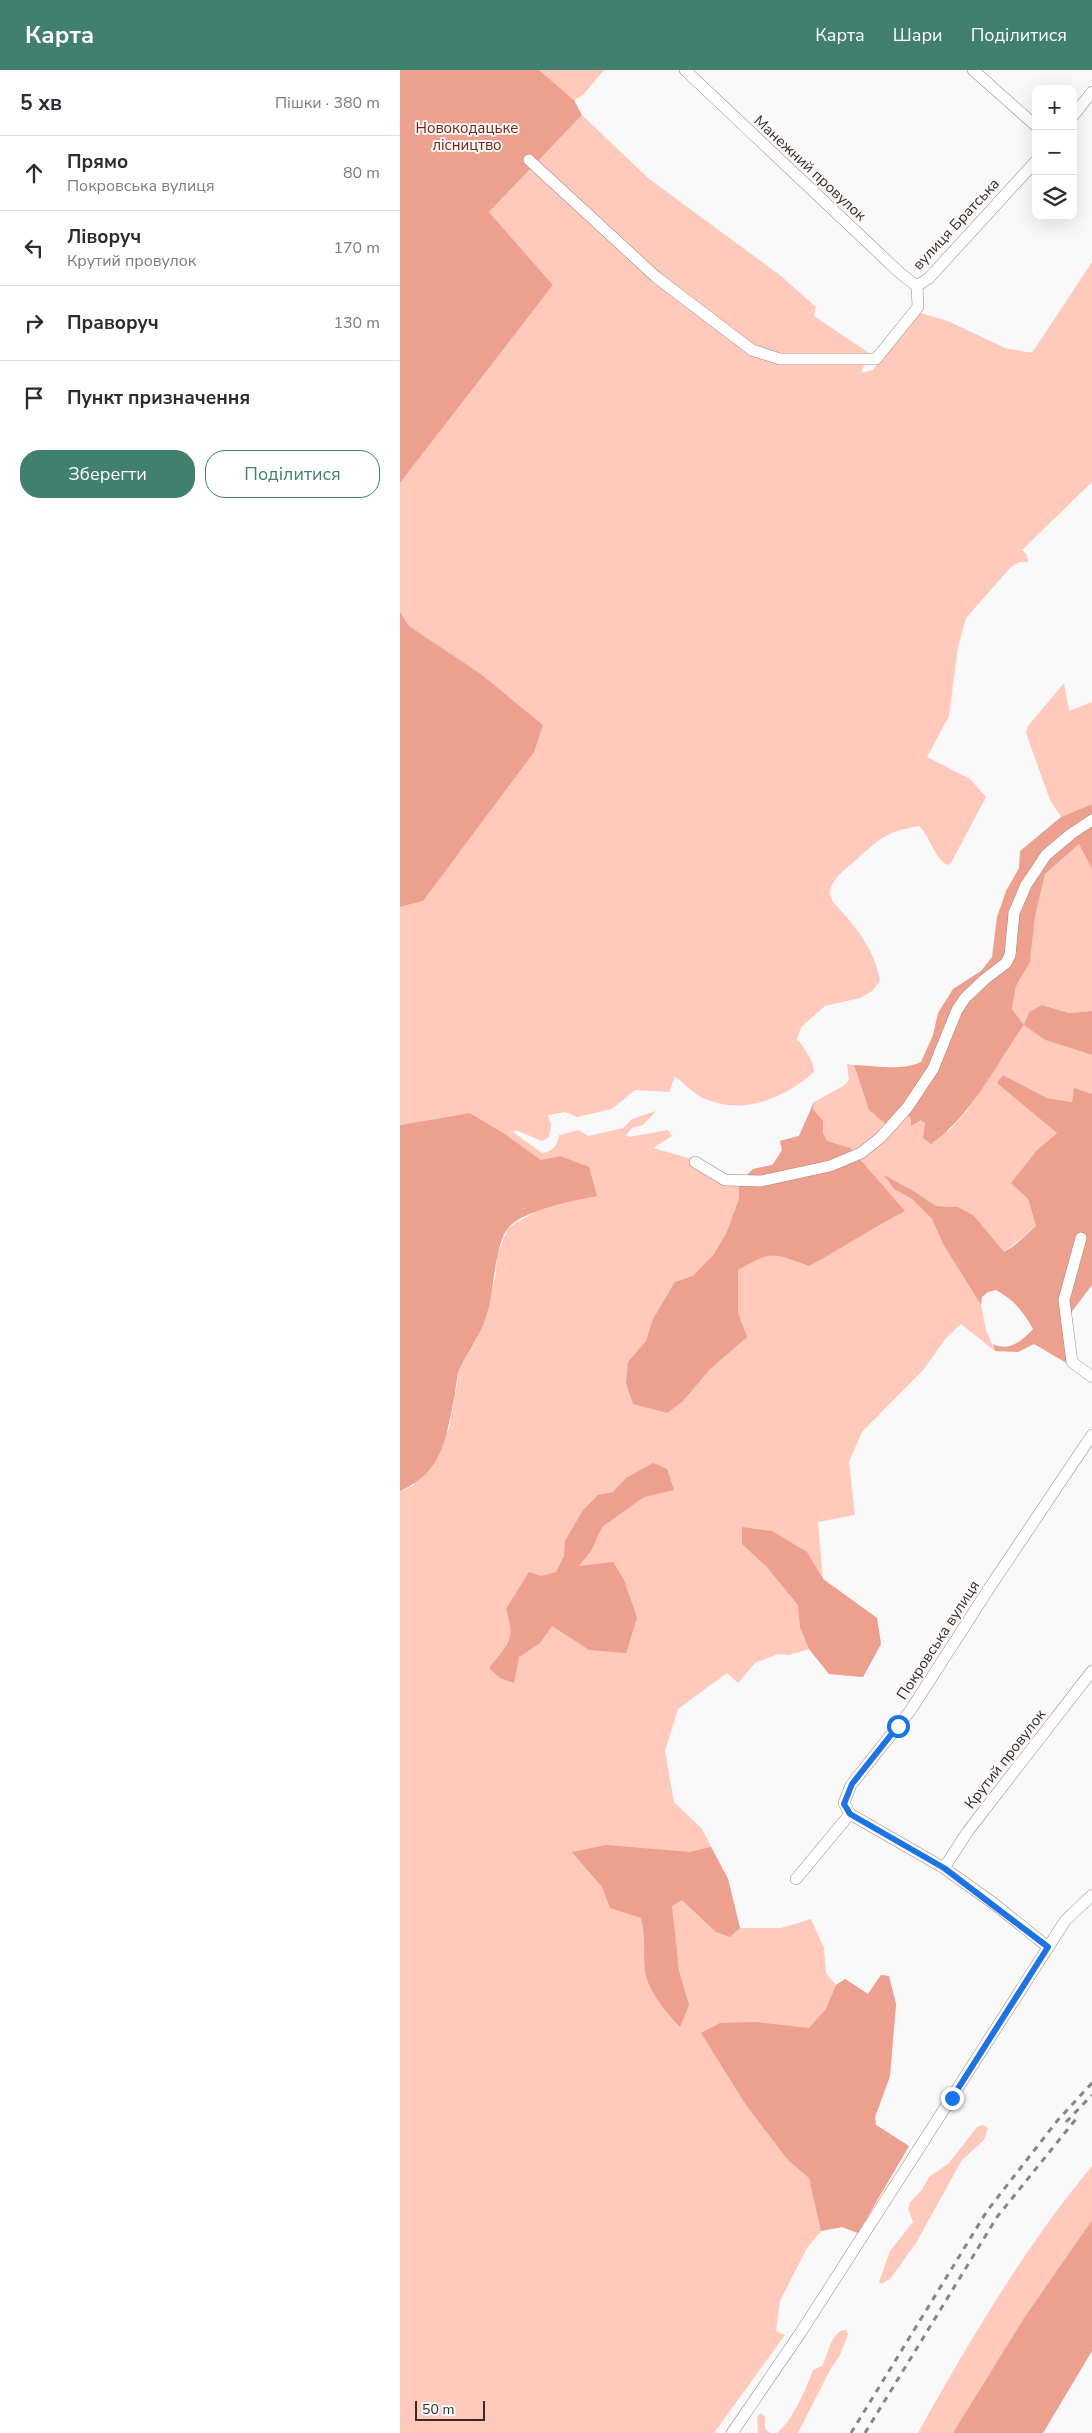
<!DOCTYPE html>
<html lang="uk">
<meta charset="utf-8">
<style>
body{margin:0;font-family:"Nunito Sans",sans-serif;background:#f2f2f3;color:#2b2b33}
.controls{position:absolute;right:15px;top:15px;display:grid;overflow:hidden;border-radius:10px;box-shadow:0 5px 20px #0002}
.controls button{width:45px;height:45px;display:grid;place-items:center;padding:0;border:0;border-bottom:1px solid #e1e1e2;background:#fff;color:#2b2b33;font:25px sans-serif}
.scale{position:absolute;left:15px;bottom:12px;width:70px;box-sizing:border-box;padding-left:5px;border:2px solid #3b2b27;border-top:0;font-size:14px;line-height:18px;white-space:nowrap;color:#3b2b27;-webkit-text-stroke:4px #f9f9f9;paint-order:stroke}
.stop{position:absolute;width:15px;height:15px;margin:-11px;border:4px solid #1a73e8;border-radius:50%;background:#fff}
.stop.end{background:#1a73e8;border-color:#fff;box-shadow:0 1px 5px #0008}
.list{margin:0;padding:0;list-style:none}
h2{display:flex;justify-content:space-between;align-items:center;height:65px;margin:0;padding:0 20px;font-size:21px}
h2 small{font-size:16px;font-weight:400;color:#7c7c81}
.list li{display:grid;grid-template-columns:32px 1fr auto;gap:15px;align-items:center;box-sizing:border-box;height:75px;padding:0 20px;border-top:1px solid #e1e1e2}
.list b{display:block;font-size:19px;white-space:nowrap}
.list p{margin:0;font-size:16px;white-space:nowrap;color:#7c7c81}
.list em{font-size:16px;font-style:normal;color:#7c7c81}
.actions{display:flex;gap:10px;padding:15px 20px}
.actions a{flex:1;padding:11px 0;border:1px solid #41806e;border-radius:20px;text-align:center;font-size:18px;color:#41806e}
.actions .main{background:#41806e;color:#fff}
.icon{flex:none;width:28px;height:28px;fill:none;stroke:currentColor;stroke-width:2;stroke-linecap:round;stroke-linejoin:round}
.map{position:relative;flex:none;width:692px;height:2363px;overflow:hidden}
header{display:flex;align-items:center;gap:30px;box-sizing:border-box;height:70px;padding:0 25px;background:#41806e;color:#fff}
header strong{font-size:24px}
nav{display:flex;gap:28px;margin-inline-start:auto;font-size:18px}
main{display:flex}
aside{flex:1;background:#fff}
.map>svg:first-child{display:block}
.green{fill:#ffc9bc}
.forest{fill:#eda08e}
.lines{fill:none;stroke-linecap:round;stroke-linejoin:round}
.minor-casing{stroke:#a88278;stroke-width:12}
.minor{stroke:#fff;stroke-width:11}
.rail{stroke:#8d8482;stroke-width:3;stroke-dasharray:6 6;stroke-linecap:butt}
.route{stroke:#1a73e8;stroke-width:6}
.labels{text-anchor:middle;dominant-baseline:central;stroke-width:4;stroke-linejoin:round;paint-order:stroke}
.park-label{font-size:15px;fill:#7b230e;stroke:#f9f9f9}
.street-label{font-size:15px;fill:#3b2b27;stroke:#f9f9f9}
</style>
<header>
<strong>Карта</strong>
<nav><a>Карта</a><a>Шари</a><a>Поділитися</a></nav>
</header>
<main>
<aside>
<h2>5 хв<small>Пішки · 380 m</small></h2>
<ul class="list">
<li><svg class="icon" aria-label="ahead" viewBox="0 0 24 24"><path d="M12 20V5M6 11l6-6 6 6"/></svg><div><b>Прямо</b><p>Покровська вулиця</p></div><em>80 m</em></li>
<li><svg class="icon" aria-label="left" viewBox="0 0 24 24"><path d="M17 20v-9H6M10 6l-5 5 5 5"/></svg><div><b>Ліворуч</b><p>Крутий провулок</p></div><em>170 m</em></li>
<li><svg class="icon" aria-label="right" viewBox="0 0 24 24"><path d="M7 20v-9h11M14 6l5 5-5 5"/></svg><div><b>Праворуч</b></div><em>130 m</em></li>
<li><svg class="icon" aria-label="arrive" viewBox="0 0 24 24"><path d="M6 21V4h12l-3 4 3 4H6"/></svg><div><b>Пункт призначення</b></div></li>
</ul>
<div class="actions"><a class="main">Зберегти</a><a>Поділитися</a></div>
</aside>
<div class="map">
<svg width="692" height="2363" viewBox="0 0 692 2363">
<rect width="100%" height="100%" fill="#f9f9f9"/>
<g class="green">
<polygon points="139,0 204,0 183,25 174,30"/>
<path d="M 182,45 L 248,108 L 381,206 L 416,237 L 414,246 L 469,283 L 461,303 L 473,300 L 517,242 L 548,251 L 605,278 L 632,283 L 692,192 L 692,412 L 622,480 L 627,485 L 628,492 L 619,492 L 610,498 L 566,548 L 558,577 L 549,646 L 527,687 L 570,709 L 586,727 L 551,793 L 547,795 C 533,786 531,768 519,756 C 486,762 480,768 456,790 C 446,799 432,808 430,822 C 429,830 439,838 444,844 C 461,864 476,884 480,911 L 472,921 L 460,928 L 425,936 L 401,957 L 397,970 C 403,974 415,994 414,1002 C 383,1029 343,1046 303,1028 C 293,1023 283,1013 275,1006 L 269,1022 L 235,1020 L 212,1039 L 177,1047 L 165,1042 L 148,1045 L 151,1055 L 149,1067 L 142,1071 L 116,1060 L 113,1062 L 142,1083 C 154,1081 157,1076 159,1065 L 179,1060 L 188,1066 L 223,1058 L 232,1049 L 256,1041 L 243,1055 L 232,1058 L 226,1065 L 229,1067 L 268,1060 L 272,1066 L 253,1078 L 288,1088 L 296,1087 L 301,1093 L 325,1108 L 346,1105 L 353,1099 L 372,1095 L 382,1080 L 380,1071 L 399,1066 L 414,1032 L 443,1016 L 449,1010 L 447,994 L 454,995 L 469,1040 L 502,1041 L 511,1048 L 521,1050 L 548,1062 L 566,1042 L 624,955 L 612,939 L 616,916 L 630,892 L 635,847 L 645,804 L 679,773 L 692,799 L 692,941 L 669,943 L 642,935 L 645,970 L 692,985 L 692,1024 L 674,1019 L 672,1032 L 647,1028 L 603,1005 L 657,1063 L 637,1080 L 612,1113 L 628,1129 L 636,1156 L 604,1182 L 558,1137 L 536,1136 L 517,1123 L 485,1106 L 494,1119 L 512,1129 L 532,1149 L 543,1174 L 581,1235 L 586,1260 L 595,1281 L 561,1254 L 546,1268 L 524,1299 L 462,1362 L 449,1392 L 455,1445 L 418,1452 L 423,1509 L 477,1548 L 481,1574 L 463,1607 L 429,1604 L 409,1579 L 389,1585 L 378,1584 L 355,1593 L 338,1613 L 327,1603 L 278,1639 L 265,1681 L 274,1732 L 302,1759 L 328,1809 L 340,1858 L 381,1858 L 411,1849 L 424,1878 L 426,1903 L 436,1915 L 445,1909 L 468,1924 L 481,1905 L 489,1906 L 496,1934 L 490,2006 L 475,2047 L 476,2055 L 509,2076 L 458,2163 L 442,2157 L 421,2161 L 407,2178 L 380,2231 L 376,2261 L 385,2265 L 314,2363 L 0,2363 L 0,1421 L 13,1416 L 49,1359 L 60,1298 L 77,1269 L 89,1234 L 96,1203 L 97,1186 L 108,1158 L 138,1140 L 197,1125 L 160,1086 L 141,1090 L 105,1064 L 70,1043 L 0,1055 L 0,837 L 23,831 L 143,655 L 81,604 L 9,556 L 0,542 L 0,413 L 153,215 L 89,142 Z"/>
<polygon points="664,613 669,641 692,632 692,734 661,747 650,730 626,663 628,656"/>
<polygon points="583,2055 588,2058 584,2070 562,2090 516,2173 491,2208 482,2214 479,2212 490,2181 513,2152 508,2139 510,2132 522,2120 529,2107 549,2093 577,2057"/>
<path d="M 692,2096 L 692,2150 L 624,2248 L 554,2363 L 518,2363 C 570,2270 624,2178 692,2096 Z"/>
<path d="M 443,2260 L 446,2260 L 448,2264 L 440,2285 L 430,2300 L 398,2363 L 377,2363 C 393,2350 406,2319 413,2300 L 422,2296 C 429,2284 429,2266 443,2260 Z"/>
<polygon points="360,2343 365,2346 365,2359 370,2363 358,2363 357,2348"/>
</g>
<g class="forest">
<polygon points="0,0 139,0 174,30 182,45 89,142 153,215 0,413"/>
<polygon points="0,542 9,556 81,604 143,655 134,682 23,831 0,837"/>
<path d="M 692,734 L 692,799 L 679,774 L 645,804 L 635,847 L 630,892 L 616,916 L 612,939 L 624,955 L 629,942 L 642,935 L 669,943 L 692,941 L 692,985 L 645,970 L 624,955 C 595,996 572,1045 531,1074 L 523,1068 L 525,1053 L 521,1050 L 511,1056 L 511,1048 L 502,1041 L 486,1054 L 469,1040 L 454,995 C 476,996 501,1001 521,992 L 533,965 L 538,943 L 553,919 L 581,901 L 592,887 L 597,847 L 606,821 L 619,798 L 620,781 L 661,747 Z"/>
<path d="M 603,1005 L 647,1028 L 672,1032 L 674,1018 L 692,1024 L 692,1215 L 667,1248 L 670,1295 L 634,1274 L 618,1282 L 595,1281 L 593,1274 C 609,1282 622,1271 633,1259 C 623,1241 614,1230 596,1220 L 588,1222 L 582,1227 L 581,1235 L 543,1174 L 532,1149 L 512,1129 L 494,1119 L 484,1105 L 517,1123 L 536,1136 L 558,1137 L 574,1146 L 604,1182 L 615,1175 L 636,1156 L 628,1129 L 611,1113 L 637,1080 L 657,1063 L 597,1013 Z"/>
<path d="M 414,1032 L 413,1039 L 423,1051 L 423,1063 L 427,1071 L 450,1078 L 505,1141 C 472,1158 442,1178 409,1196 C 372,1183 373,1180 338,1200 L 338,1243 L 347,1267 L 310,1299 L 283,1331 L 267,1343 L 233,1334 L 226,1313 L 228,1292 L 246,1271 L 253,1249 L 275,1212 L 293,1206 L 314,1184 L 327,1162 L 339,1129 L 339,1115 L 353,1099 L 372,1095 L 375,1092 L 382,1080 L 380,1071 L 399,1066 Z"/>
<path d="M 70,1043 L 105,1064 L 141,1090 L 160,1086 L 189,1097 L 197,1126 C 174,1131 123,1140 108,1158 C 96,1173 94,1213 90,1232 C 87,1245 82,1260 75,1271 C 71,1280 64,1289 60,1298 C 57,1306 56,1316 55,1324 C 46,1366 44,1402 0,1421 L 0,1055 Z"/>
<path d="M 253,1393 L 267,1399 L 274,1420 L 244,1427 L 202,1457 L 191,1481 L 179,1496 L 213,1492 L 224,1510 L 237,1548 L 226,1583 L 189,1580 L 152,1556 L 140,1573 L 119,1587 L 114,1613 L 100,1608 L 89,1598 C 109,1572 116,1572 106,1539 L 129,1502 L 141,1506 L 156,1502 L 164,1486 L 165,1471 L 183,1440 L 198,1425 L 213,1422 L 226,1408 Z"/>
<polygon points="342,1457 372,1461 407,1482 423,1509 477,1548 481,1574 463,1607 429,1604 409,1579 400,1557 398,1535 366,1496 342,1474"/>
<path d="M 206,1775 L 290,1782 L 311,1777 L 328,1809 L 340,1858 L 330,1867 L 316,1862 L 282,1830 L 272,1836 L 279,1901 L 289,1935 L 280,1957 C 267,1943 251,1925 246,1906 C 242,1886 247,1870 241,1848 L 210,1838 L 202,1817 L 172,1782 Z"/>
<polygon points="481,1905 489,1906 496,1934 490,2006 475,2047 476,2055 509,2076 458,2163 442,2157 421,2161 409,2108 388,2090 346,2035 301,1963 320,1953 356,1952 409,1958 426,1939 436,1915 445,1909 468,1924"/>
<polygon points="692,2150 692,2281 643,2363 553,2363 624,2248"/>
</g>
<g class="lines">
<g class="minor-casing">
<g id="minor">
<polyline points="285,0 501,204 517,216"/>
<polyline points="573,0 636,56"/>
<polyline points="673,46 692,22"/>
<polyline points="129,90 256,207 352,280 380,289 476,289 518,237 517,216 529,208 636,91"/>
<polyline points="295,1092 325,1110 361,1111 430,1096 461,1083 480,1068 507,1038 533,999 557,940 565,928 585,909 606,893 610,885 614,843 626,815 646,785 671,764 692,750"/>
<polyline points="681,1168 664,1230 672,1292 692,1307"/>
<polyline points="450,1744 544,1798 593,1833 648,1877"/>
<polyline points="544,1798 568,1761 692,1601"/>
<polyline points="396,1809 450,1744 444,1733 451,1715 510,1641 590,1517 692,1365"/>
<polyline points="332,2363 401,2262 665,1851 692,1825"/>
</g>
</g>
<use href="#minor" class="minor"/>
<g class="rail">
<polyline points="666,2052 692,2025"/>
<polyline points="451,2363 587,2141 657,2051 692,2013"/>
<polyline points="465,2363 597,2147 676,2049"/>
</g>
</g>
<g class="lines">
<polyline class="route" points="498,1656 452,1714 444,1734 450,1744 544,1798 648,1877 552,2028"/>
</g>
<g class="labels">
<g class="park-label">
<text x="67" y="58">Новокодацьке<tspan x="67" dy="17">лісництво</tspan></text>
</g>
<g class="street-label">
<text transform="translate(410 98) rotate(43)">Манежний провулок</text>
<text transform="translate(556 154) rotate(-47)">вулиця Братська</text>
<text transform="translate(538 1570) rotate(-57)">Покровська вулиця</text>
<text transform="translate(605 1689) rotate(-52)">Крутий провулок</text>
</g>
</g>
</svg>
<div class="controls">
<button>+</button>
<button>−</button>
<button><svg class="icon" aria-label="layers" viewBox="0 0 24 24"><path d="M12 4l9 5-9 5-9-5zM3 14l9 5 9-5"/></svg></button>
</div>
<div class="scale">50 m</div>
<div class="stop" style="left:498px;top:1656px"></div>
<div class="stop end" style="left:552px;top:2028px"></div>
</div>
</main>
